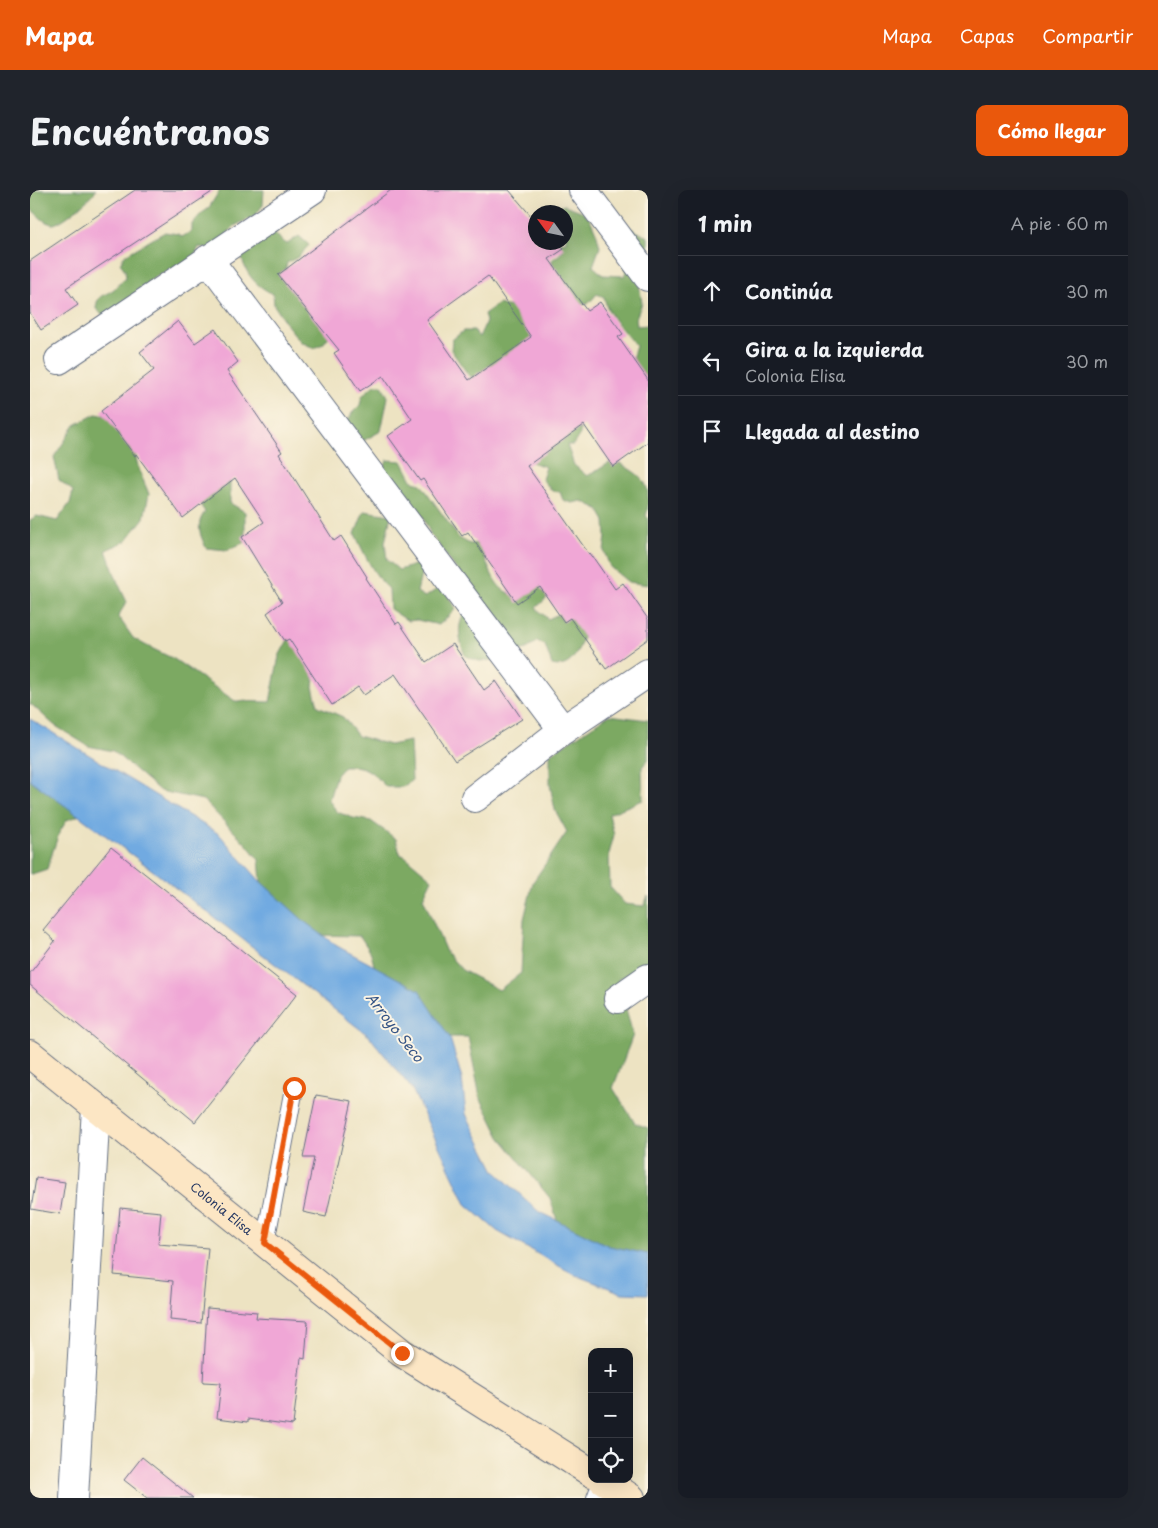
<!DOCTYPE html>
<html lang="es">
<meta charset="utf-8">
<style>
body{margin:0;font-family:"Playpen Sans",sans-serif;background:#20242c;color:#f1f3f6}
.controls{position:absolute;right:15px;bottom:15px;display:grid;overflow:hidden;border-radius:10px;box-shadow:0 5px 20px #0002}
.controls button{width:45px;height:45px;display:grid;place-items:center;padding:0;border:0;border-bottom:1px solid #363941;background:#171b24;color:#f1f3f6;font:25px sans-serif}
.compass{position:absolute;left:498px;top:15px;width:45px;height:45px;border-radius:50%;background:#171b24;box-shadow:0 5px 20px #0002;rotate:303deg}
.stop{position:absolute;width:15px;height:15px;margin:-11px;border:4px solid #ea580c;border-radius:50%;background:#fff}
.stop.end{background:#ea580c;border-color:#fff;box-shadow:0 1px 5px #0008}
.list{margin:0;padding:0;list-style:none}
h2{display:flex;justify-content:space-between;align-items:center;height:65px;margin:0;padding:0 20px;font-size:21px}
h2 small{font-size:16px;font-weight:400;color:#9ea1a6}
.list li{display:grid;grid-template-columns:32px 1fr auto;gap:15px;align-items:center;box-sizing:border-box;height:70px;padding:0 20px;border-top:1px solid #363941}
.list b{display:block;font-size:19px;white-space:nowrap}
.list p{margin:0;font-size:16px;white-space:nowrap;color:#9ea1a6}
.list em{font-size:16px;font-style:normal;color:#9ea1a6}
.icon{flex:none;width:28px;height:28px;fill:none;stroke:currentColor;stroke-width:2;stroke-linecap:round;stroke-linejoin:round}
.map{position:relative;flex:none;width:618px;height:1308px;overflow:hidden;border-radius:10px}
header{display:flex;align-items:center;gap:30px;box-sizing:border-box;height:70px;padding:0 25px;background:#ea580c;color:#fff}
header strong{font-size:24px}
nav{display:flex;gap:28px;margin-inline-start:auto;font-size:18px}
.intro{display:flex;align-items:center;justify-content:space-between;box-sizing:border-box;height:120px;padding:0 30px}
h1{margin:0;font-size:35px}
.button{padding:12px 22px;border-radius:10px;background:#ea580c;color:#fff;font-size:18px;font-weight:700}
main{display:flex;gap:30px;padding:0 30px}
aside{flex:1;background:#171b24;border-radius:10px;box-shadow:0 5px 20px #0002}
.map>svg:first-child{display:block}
.forest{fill:#7ba962;stroke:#4b6c60}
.water{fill:#71aae1;stroke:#466ca0}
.building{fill:#f0a7d6;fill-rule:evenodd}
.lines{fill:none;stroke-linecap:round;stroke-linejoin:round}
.lane-casing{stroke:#646e81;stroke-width:20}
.street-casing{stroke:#646e81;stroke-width:30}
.secondary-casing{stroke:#646e81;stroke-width:30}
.lane{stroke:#fff;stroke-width:18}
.street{stroke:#fff;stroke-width:28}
.secondary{stroke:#fce6c4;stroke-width:28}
.route{stroke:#ea580c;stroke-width:6}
.labels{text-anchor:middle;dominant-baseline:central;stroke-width:4;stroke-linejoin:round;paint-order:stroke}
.street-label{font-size:12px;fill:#1b2f5e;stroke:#fcf5e5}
.water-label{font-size:14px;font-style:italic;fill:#355485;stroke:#fcf5e5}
</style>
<header>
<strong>Mapa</strong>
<nav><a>Mapa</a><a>Capas</a><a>Compartir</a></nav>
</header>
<div class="intro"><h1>Encuéntranos</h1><a class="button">Cómo llegar</a></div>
<main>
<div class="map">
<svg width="618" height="1308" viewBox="0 0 618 1308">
<rect width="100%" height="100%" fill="#fcf5e5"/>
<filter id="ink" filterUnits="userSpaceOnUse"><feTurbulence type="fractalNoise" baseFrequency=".02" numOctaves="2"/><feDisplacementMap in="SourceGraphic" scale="10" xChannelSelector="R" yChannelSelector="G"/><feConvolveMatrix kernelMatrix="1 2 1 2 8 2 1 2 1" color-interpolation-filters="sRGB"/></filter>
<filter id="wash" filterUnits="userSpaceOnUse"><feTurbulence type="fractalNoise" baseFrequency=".0096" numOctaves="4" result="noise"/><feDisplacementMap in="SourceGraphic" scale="20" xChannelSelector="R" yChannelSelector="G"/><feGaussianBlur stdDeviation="1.12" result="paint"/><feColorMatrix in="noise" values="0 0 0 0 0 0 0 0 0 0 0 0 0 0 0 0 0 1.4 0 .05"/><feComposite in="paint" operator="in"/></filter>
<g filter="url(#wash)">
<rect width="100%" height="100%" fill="#ede3c2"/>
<g class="forest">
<path d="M 0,0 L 66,0 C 62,8 31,34 23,34 C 12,33 8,23 0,19 Z"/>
<path d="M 190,0 L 234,0 L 233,15 L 225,26 L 204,36 L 184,59 L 169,57 L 164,67 L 139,84 L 136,81 L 119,91 L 114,104 L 73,125 L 66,119 C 67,103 74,107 84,99 C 88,95 92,91 96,87 L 95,80 L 90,73 L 95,65 L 135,42 L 148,44 L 152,47 L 162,41 L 162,34 L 172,23 L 178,19 Z"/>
<path d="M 535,15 L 551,21 L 560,29 L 567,45 L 570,57 L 563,76 L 573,85 L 594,86 L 596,81 L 591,66 L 593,46 L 602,39 L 618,47 L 618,85 L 608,86 L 612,113 L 606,128 L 607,136 L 618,135 L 618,198 L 600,176 L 606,156 C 594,140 578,128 574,107 L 567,104 L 558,114 L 547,114 L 523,80 L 522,70 L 530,64 L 533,60 L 528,53 L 536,52 L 536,22 L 521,22 L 521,19 Z"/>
<path d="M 240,37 L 251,50 L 257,54 L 269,46 L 279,55 L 268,67 L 257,73 L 254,85 L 300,145 L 293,154 L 284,158 L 271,152 L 257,135 L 244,115 L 243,104 C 222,94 213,80 210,58 Z"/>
<path d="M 468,114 L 476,116 L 497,118 L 529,238 L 550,238 L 550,244 L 543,255 L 537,255 L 544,275 L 557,286 C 568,281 575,274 586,270 C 601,282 618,285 618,307 C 618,314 618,320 616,326 L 618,328 L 618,395 L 598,392 L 580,377 L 574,361 L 576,347 L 575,331 L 568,319 L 552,311 L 542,313 L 533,310 L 530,302 L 522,301 L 512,289 L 516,277 L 501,272 L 451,189 L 439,186 L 421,160 L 422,150 L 433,141 L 444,141 L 449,147 L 456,132 L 454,124 Z"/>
<polygon points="344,195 352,195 358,207 351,241 333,251 316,235 322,223 330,215 332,206"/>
<path d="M 66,224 L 85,227 L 99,241 L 109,280 L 119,304 L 114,328 L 96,351 L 76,360 L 88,393 L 97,412 L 88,426 L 103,448 L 115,455 L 144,469 L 205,511 L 240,512 L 249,466 L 264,439 L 285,477 L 283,497 L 288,516 L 313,527 L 328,546 L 360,555 L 380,551 L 382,590 L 373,597 L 356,597 C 342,582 337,575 314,576 L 306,585 L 299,610 L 307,622 L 323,628 L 341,631 L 366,649 L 370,664 L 376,667 L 402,689 L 393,708 L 416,762 L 432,780 L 469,800 L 491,783 L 494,729 L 503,692 L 537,642 L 525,620 L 520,595 L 520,564 L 579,525 L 618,530 L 618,570 L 612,577 L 613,610 L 579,624 L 584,645 L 579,664 L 580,697 L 595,714 L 614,716 L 618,706 L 618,775 L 611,779 L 588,789 L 603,845 L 583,898 L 605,933 L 618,938 L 618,1073 L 531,1043 L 520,1008 L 470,947 L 450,907 L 438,847 L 407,847 L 348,792 L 341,763 L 330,746 L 282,745 L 232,701 L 229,670 L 218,656 L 173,610 L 130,601 L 83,561 L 58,556 L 24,535 L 2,515 L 0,515 L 0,330 L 7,326 L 27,331 L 40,313 L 43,301 L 29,290 L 24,267 L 45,235 Z"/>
<path d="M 357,270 L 372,271 L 383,292 L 391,294 L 429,348 L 440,354 L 450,353 C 456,369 466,412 490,402 C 498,399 505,392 513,388 L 524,401 L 506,418 L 518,429 L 537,420 L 557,438 C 549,455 545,481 522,475 L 515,455 L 507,451 C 494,465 481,461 463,460 L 463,470 L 449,471 L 435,466 C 430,451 426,438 434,424 C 439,415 445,410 445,400 L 430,384 L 401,345 L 393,327 L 384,320 L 351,285 Z"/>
<path d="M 200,291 L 200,313 L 215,322 L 215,352 L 197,360 L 176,358 C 170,344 165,335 175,322 L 159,297 Z"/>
<path d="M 334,321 L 361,325 L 355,353 L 357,370 L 369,380 L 394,372 L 387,402 L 395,407 L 412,396 L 426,419 L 409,435 L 387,430 L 378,431 L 360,419 L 359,399 C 343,385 334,363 325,344 Z"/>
<polygon points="0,577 60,621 37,630 29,643 17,679 2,684 0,684"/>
</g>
<polygon class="water" points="0,529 189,644 230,691 275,732 307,756 389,800 420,848 432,889 436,924 465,981 508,1021 579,1056 618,1064 618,1104 592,1103 545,1085 467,1041 436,1014 382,899 339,846 109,670 0,590"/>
<g id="blocks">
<g class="building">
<polygon points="105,0 185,0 36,98 48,115 11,140 0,123 0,71"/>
<path d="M 361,0 L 479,0 L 502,27 L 506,24 L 506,52 L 529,52 L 534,59 L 519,69 L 557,121 L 570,112 L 593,144 L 588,147 L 618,190 L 618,252 L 583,277 L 554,235 L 497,276 L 559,364 L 560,363 L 585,399 L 593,393 L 618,429 L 618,449 L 576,479 L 540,428 L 534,432 L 510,397 L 487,413 L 438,342 L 432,346 L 393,289 L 390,291 L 358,246 L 382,229 L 353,186 L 330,201 L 304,163 L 309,160 L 248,85 ZM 458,86 L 501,147 L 439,190 L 397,130 Z"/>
<polygon points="148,131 165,153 185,139 208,172 197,181 252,262 249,264 304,351 311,346 337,387 336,388 366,434 369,432 396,472 423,454 454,500 466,491 492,529 425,571 365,484 334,505 328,497 302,515 259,449 255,451 237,423 252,412 212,347 234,332 205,288 153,328 106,264 105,266 71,221 124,180 110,162"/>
<polygon points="81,657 267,804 165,932 0,795 0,783 25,751 13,740"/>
<polygon points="286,905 322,911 296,1027 273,1022 284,968 273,968"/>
<polygon points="6,988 35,992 30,1024 1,1019"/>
<polygon points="90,1018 131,1022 128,1054 178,1058 171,1133 140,1130 143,1091 84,1085"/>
<polygon points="177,1118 227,1122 226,1128 278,1131 275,1169 271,1168 263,1235 218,1229 218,1232 187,1228 191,1193 173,1192"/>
<polygon points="112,1267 163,1308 117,1308 94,1290"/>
</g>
</g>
</g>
<g filter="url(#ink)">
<use href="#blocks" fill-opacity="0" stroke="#646e81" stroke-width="1"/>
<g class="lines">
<g class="lane-casing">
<g id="lane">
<polyline points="235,1053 264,898"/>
<polyline points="566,1308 573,1290"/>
</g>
</g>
<g class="street-casing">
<g id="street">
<polyline points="553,0 618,87"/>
<polyline points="178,69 533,540"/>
<polyline points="29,170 282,0"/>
<polyline points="445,608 533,540 618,483"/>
<polyline points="588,809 618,788"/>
<polyline points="44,1308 66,917"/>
</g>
</g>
<g class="secondary-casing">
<g id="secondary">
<path id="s1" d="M 0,864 L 372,1163 L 562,1283"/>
<polyline points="572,1289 601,1308"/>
</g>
</g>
<use href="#lane" class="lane"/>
<use href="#street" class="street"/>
<use href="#secondary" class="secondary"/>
</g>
</g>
<g class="lines" filter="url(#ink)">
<polyline class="route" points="264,898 235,1053 372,1163"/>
</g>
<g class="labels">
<g class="street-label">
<text stroke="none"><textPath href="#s1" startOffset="246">Colonia Elisa</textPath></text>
</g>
<g class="water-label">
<text transform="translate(365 837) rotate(52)">Arroyo Seco</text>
</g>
</g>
</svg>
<div class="controls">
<button>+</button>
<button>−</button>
<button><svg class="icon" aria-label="locate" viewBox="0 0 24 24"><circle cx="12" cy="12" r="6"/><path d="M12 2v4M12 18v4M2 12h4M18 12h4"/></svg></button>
</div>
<svg class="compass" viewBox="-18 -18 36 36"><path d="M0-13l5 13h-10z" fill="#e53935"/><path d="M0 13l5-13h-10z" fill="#9ea1a6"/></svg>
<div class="stop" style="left:264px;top:898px"></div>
<div class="stop end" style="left:372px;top:1163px"></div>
</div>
<aside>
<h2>1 min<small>A pie · 60 m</small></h2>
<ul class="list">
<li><svg class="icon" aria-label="ahead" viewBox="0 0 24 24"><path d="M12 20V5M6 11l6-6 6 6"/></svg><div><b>Continúa</b></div><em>30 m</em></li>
<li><svg class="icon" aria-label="left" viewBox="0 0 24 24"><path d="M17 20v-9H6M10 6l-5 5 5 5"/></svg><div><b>Gira a la izquierda</b><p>Colonia Elisa</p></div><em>30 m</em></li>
<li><svg class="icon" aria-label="arrive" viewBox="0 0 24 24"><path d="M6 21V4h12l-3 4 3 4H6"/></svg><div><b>Llegada al destino</b></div></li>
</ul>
</aside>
</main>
